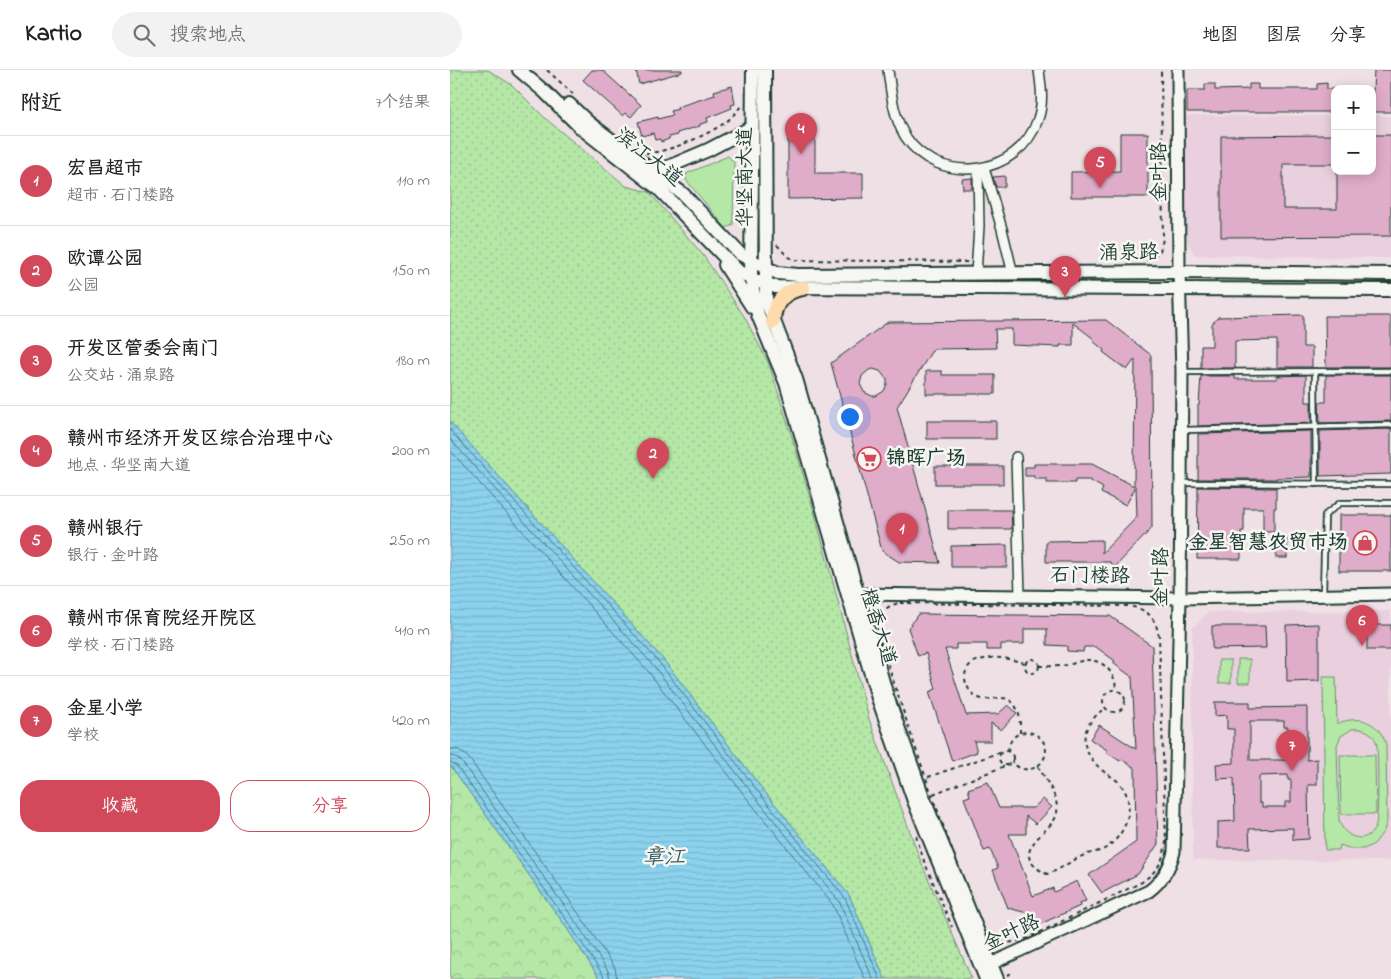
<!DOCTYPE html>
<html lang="zh">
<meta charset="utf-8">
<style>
body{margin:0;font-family:"Indie Flower","LXGW WenKai TC",sans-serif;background:#f2f2f2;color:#202124}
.controls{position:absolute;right:15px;top:15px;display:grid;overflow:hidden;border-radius:10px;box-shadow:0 2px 12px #0003}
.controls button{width:45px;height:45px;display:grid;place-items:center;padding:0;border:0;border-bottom:1px solid #e0e0e0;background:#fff;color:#202124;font:25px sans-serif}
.you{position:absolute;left:399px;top:346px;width:18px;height:18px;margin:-12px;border:4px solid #fff;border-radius:50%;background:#1a73e8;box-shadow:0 0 0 8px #1a73e833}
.badge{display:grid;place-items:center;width:32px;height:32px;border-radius:50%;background:#d1495b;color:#fff;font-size:16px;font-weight:700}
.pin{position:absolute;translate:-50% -41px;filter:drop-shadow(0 1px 2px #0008)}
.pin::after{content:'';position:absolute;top:26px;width:18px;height:15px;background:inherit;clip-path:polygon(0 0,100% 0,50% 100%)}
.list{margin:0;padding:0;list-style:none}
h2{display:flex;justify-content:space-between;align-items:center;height:65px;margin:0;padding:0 20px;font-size:21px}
h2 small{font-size:16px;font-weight:400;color:#757577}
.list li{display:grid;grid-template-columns:32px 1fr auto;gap:15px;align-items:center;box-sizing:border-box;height:90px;padding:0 20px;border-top:1px solid #e0e0e0}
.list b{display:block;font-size:19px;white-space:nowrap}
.list p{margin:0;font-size:16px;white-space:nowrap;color:#757577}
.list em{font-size:16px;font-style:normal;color:#757577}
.actions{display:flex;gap:10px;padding:15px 20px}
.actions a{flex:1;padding:11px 0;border:1px solid #d1495b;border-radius:20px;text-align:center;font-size:18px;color:#d1495b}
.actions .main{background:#d1495b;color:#fff}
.icon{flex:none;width:28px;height:28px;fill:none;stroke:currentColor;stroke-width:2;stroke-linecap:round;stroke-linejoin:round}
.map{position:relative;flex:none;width:941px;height:909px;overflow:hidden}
header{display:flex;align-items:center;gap:30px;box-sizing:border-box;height:70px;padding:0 25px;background:#fff;border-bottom:1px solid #e0e0e0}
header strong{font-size:24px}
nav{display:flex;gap:28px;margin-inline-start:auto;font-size:18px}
.search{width:350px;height:45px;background:#f2f2f2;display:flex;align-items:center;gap:12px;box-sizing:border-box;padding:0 18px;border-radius:28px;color:#757577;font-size:19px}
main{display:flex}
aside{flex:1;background:#fff}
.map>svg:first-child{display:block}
.built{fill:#ead0de}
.grass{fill:url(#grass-dots);stroke:#6a926e}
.forest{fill:url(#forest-crowns);stroke:#6a926e}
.garden{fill:#b5e7a7;stroke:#6a926e;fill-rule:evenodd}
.water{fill:url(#water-rules);stroke:#6096a4}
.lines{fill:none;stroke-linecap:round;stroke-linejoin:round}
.shore{stroke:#4b797e;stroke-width:1}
.building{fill:#dfacca;stroke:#1f3d34;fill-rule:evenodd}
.service-casing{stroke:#1f3d34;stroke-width:8}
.minor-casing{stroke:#1f3d34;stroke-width:12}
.tertiary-casing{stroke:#1f3d34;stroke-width:15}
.secondary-casing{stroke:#1f3d34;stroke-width:16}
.primary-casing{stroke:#1f3d34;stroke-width:18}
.path{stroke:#1f3d34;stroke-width:2;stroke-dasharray:4 4;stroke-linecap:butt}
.service{stroke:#f6f6f2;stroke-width:4.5}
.minor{stroke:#f6f6f2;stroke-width:9}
.tertiary{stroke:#f6f6f2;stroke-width:11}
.secondary{stroke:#f6f6f2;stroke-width:12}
.primary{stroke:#fedbac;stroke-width:14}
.labels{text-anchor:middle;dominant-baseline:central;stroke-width:5;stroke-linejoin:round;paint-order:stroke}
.street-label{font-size:20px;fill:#1f3d34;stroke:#f6f6f2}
.poi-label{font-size:20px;font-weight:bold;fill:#1f3d34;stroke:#f6f6f2;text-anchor:start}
.water-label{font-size:21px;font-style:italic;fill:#355b59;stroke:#f6f6f2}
</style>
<header>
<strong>Kartio</strong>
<div class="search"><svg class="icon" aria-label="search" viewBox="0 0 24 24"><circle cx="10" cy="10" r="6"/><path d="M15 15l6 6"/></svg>搜索地点</div>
<nav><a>地图</a><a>图层</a><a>分享</a></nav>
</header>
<main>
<aside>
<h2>附近<small>7个结果</small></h2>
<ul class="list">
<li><span class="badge">1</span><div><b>宏昌超市</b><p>超市 · 石门楼路</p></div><em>110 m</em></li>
<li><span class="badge">2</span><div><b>欧谭公园</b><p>公园</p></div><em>150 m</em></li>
<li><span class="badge">3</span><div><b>开发区管委会南门</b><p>公交站 · 涌泉路</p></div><em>180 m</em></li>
<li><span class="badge">4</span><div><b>赣州市经济开发区综合治理中心</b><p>地点 · 华坚南大道</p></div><em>200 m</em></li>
<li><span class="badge">5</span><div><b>赣州银行</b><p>银行 · 金叶路</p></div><em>250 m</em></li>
<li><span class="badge">6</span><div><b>赣州市保育院经开院区</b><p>学校 · 石门楼路</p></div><em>410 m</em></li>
<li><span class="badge">7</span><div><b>金星小学</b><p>学校</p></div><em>420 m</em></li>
</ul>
<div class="actions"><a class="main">收藏</a><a>分享</a></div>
</aside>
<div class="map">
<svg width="941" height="909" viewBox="0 0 941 909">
<defs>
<pattern id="grass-dots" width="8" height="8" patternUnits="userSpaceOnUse" patternTransform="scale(1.25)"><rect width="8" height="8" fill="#b5e7a7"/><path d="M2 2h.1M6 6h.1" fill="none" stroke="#9bc790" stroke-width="1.8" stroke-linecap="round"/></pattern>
<pattern id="forest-crowns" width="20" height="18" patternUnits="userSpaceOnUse" patternTransform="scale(1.25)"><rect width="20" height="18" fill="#b5e7a7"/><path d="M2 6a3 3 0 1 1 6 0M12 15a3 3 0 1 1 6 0" fill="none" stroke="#9bc790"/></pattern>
<pattern id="water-rules" width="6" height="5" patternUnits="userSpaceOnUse" patternTransform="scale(1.25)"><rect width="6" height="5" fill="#8cd2ee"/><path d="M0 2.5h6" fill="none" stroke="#78b5cd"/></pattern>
</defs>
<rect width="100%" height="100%" fill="#efe0e6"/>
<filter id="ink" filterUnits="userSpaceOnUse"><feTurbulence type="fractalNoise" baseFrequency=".02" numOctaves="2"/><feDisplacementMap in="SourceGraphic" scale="10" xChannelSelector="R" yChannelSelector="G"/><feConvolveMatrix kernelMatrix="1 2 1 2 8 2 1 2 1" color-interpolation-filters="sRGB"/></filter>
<g filter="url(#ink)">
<g class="built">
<polygon points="735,45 885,46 885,101 922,101 922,46 941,46 941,188 745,185 736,170"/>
<polygon points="941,541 941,791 743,790 742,558 758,542"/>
</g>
<polygon class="grass" points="0,0 38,0 62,15 96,49 176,116 199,122 253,185 294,246 319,294 343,370 366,448 419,649 471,792 522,909 435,909 399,825 310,716 212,588 0,352"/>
<polygon class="forest" points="0,695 114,854 150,909 0,909"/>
<g class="garden">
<polygon points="278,86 284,92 283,155 276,158 236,110 236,104"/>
<polygon points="800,589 800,613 788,613 788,589"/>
<rect x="769" y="590" width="12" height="23"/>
<path d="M 873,607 L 886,607 L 887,654 C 908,644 929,651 936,674 L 937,751 L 934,761 L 924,774 L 914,779 L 901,779 L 890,775 L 889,780 L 875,780 ZM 902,659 C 910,658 918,660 923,666 C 925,669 927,673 927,677 C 928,689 929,750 925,758 C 915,776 892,767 889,749 L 887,675 L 891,666 Z"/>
<polygon points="890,685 925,685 926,744 891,744"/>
</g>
<polygon class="water" points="0,352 212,588 310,716 399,825 435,909 150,909 114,854 0,695"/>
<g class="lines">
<g class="shore">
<polyline points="0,360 208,591 306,719 395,828 430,909"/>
<polyline points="0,369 203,595 302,723 389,831 423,909"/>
<polyline points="0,380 197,600 296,727 383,835 415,909"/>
<polyline points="0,679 9,680 18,687 129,844 165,898 167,909"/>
<polyline points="0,686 6,687 11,691 123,848 158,901 160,909"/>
<polyline points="0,692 6,695 118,852 153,905 154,909"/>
</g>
</g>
<g class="building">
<polygon points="142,0 152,0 191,35 181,47 176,43 173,46 133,10"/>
<polygon points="186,0 232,0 232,2 189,14"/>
<polygon points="924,0 941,0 941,42 922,42"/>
<polygon points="877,13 877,19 885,19 885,42 737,42 737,20 755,20 755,14 765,14 765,20 799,19 799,14 808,14 808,19 867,19 867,14"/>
<polygon points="282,16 285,34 281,35 282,38 257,48 258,52 250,54 250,56 227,63 228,65 219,67 219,69 211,72 210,69 205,70 203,63 192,66 188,52 208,47 208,49 223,45 221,41 228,39 227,37 265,25 264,21"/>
<polygon points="670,63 698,63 698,127 621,127 621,102 670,101"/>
<polygon points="338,65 365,65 365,103 413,103 413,128 338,129"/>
<polygon points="885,65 885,94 833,94 833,139 887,139 887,101 922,101 922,65 941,65 941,166 771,167 771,66"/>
<polygon points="555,106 555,117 546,117 543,107"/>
<polygon points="522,108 522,119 513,119 512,109"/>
<polygon points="853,245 853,277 862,277 862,297 827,297 827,270 785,271 785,298 751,298 751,276 762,276 762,254 768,247"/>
<polygon points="875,246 941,246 941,297 876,297"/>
<path d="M 656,250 L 701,285 L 702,458 L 665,497 L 660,492 L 596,492 L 596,471 L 652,470 L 652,483 L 687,447 L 686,416 L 676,435 L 651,423 L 653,418 L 639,410 L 625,410 L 625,413 L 597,413 L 597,409 L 584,409 L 584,406 L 575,406 L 575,397 L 584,397 L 584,394 L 642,394 L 684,416 L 685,289 L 677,300 L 653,282 L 654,280 L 643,271 L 644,269 L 623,253 L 623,275 L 610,275 L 610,277 L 562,275 L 562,259 L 545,259 L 546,278 L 483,279 L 447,337 L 490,493 L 449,492 L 432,481 L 381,293 L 438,252 ZM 423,299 L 430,301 L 437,310 L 437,314 L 434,321 L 426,326 L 422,326 L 414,322 L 410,314 L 412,306 L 419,300 Z"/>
<polygon points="476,301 492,301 492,305 545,305 545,324 476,324"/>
<polygon points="856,305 856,332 861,332 861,353 748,356 748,335 749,335 751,306 785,306 785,309 827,309 827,306"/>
<polygon points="876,305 941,305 941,351 870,353 869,332 876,332"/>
<rect x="477" y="351" width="69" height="18"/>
<polygon points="941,359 941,404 870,406 870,361"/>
<polygon points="861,361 861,407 826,408 826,409 748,409 748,364"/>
<rect x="485" y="396" width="68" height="18"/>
<polygon points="748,417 826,418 826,438 824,438 824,462 813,462 813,438 794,438 794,461 791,461 791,489 747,489"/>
<polygon points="498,440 561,440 562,459 498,459"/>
<rect x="889" y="445" width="52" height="56"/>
<rect x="826" y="469" width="11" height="19"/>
<polygon points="557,475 557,497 501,497 501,476"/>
<polygon points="468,544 660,546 702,576 708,774 688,804 652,823 639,805 686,772 685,698 671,689 670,691 656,682 657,680 640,669 649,655 686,679 682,607 663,593 665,591 646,577 634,577 633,582 617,581 617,576 597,575 597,559 574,559 574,574 551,574 551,580 537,580 537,574 506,574 506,579 495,579 516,645 548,644 558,635 567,643 551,660 541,653 541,671 524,671 527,682 502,691 479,622 486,619 476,583 468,586 458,558"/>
<polygon points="869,554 869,611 837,612 836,555"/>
<rect x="917" y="555" width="24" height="25"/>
<polygon points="762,556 815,556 816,578 762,579"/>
<path d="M 765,632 L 800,632 L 800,638 L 857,637 L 857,690 L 867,689 L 867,715 L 858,715 L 859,769 L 843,770 L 843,758 L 799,759 L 800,778 L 768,778 L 768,752 L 785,751 L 784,708 L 767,709 L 766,694 L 784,693 L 784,659 L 777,659 L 777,645 L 765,646 ZM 800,651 L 834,651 L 834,657 L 838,657 L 838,690 L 800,690 ZM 838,705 L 838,710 L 841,710 L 841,732 L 835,732 L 835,737 L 812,737 L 812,733 L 809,733 L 809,706 Z"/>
<polygon points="538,712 549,738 583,738 593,729 602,737 586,754 576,746 576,764 559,764 583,826 603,818 604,822 627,811 636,831 629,833 630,836 586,856 581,844 558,838 543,800 548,798 540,779 534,781 514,728 520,726 518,719"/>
</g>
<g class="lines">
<g class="service-casing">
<g id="service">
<polyline points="865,301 866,414"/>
<polyline points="734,302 941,301"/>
<polyline points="733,360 941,355"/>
<polyline points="732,413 941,414"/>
<polyline points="873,524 875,445 890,433 941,433"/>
</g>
</g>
<g class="minor-casing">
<g id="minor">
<path d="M 438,0 C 441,22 443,46 455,66 C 488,117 569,107 588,49 C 594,32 591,17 589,0"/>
<polyline points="534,98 552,159 563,204"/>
<polyline points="526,204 529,156 528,99"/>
<polyline points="566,387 570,525"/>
</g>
</g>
<g class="tertiary-casing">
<g id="tertiary">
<polyline points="400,524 730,528 941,524"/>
<path d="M 532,898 L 699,821 C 712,811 720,798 724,782 L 730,528 L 732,302 L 729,202 L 728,0"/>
</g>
</g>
<g class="secondary-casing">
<g id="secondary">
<polyline points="69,0 95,22 131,58 209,119 288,201 301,209 326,217 941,220"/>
<polyline points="303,0 301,209 308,245 336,313 428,628 464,731 536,909"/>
<polyline points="315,0 316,230 346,309 437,626 473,727 547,909"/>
<polyline points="119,34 139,53 233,124 290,184 316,198 328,203 348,205 729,202 941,204"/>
<polyline points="204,103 258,80 302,57"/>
<polyline points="275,195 302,237"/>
</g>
</g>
<g class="primary-casing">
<path id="primary" d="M 323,252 C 323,233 335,220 353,218"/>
</g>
<g class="path">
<polyline points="97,0 123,24"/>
<path d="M 196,83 C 217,83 255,66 273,54 C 281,49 286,42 292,35"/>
<polyline points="327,175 338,187 346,190 518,192"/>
<polyline points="697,191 710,181 713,169 711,0"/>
<path d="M 450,533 L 678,536 C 697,539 705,546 709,566 L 716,772 C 713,792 709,799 692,812 L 576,869 C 563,873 548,876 537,864 C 529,855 517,818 512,805 C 481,727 455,647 429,567 C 426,550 431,536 450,533 Z"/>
<circle cx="582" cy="596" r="7"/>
<path d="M 589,596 C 598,596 608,597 617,595 C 623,594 629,591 636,590 C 653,589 666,603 666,620"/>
<circle cx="664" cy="631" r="11"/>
<path d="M 570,663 C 570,652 571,640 561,631 C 549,621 530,641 517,616 C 515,611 514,607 516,601 C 518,595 524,591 530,590 C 546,585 559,589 575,593"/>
<circle cx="556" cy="688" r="7"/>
<path d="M 558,681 C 559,673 562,666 571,663 C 577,661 584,662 589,667 C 609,684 581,713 562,692"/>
<path d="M 588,696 C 595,709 609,727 607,743 C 605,761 552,782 597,804 C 611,800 621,790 635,785 C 642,782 650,782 656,778 C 676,765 687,735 671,715 C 666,708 659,706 653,701 C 628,679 628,658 655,638"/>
<polyline points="478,707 554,681"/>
<polyline points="483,724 560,694"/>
<polyline points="466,766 474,791 502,857"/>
<polyline points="557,905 562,903"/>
</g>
<use href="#service" class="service"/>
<use href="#minor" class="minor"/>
<use href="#tertiary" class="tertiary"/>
<use href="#secondary" class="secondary"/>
<use href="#primary" class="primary"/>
</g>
</g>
<defs>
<g id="supermarket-ring" transform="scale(1.25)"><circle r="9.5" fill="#f6f6f2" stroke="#d1495b" stroke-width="1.5"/><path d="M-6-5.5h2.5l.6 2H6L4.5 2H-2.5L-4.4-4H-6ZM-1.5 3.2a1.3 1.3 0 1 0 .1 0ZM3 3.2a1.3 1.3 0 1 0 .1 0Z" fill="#d1495b"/></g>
<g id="shop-ring" transform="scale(1.25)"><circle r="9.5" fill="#f6f6f2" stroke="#d1495b" stroke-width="1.5"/><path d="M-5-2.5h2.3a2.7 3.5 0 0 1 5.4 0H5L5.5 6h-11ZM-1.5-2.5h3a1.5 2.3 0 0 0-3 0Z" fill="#d1495b"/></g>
</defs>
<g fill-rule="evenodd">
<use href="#supermarket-ring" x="419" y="389"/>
<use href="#shop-ring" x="915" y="473"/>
</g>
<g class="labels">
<g class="street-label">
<text transform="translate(198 88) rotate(39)">滨江大道</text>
<text transform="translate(710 102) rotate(-90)">金叶路</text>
<text transform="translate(296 107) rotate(-90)">华坚南大道</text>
<text transform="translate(679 184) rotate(-1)">涌泉路</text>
<text transform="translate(640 507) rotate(1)">石门楼路</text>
<text transform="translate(712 507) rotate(-89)">金叶路</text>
<text transform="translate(427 557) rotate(73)">橙香大道</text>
<text transform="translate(562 864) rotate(-25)">金叶路</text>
</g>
<g class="poi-label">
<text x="436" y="389">锦晖广场</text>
<text x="898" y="473" text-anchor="end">金星智慧农贸市场</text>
</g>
<g class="water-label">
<text x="214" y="788">章江</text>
</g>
</g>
</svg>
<div class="controls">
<button>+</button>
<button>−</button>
</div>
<div class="you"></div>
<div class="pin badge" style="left:452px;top:484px">1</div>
<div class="pin badge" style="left:203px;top:409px">2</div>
<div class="pin badge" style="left:615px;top:227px">3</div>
<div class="pin badge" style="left:351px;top:84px">4</div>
<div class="pin badge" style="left:650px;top:118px">5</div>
<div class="pin badge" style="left:912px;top:576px">6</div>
<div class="pin badge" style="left:842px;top:701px">7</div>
</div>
</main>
